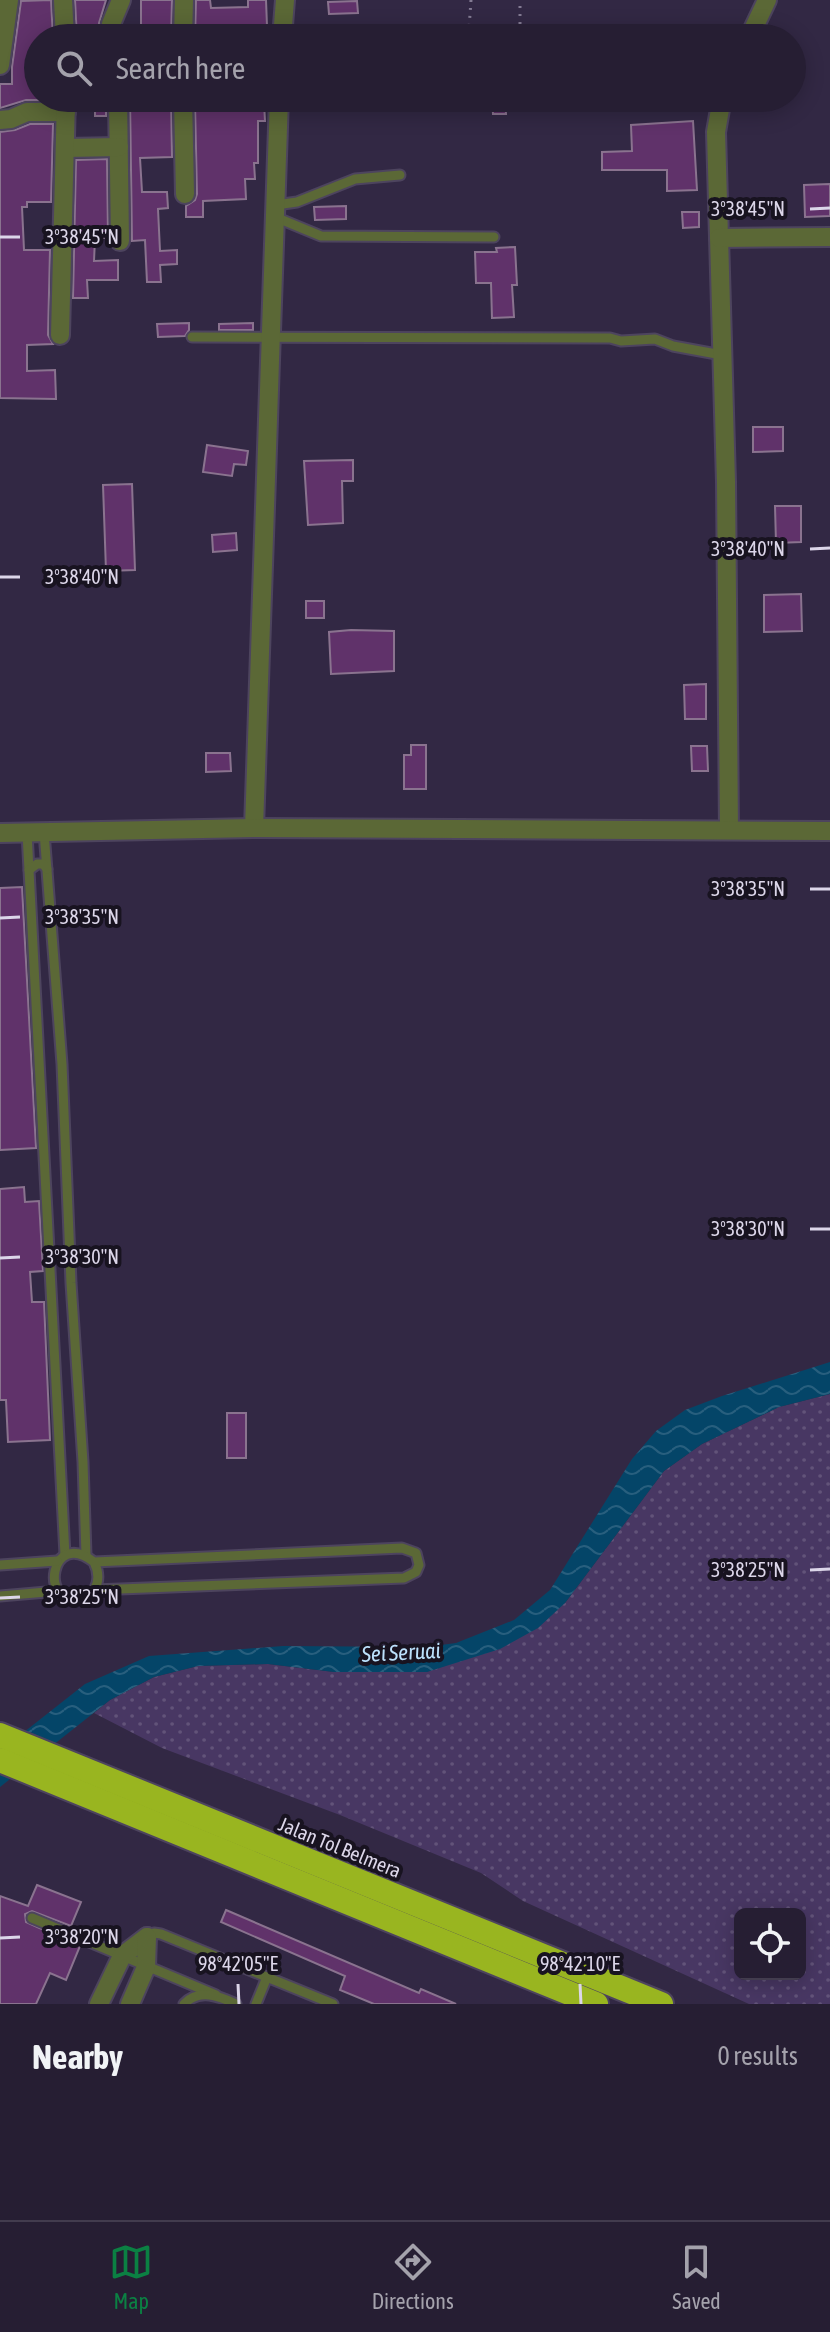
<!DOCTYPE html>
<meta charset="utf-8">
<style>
body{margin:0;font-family:"Asap Condensed",sans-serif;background:#322b3f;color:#f1f3f6}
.controls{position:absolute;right:24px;bottom:24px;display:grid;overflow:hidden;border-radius:12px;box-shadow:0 4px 20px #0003}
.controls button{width:72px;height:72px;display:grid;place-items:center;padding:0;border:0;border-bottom:2px solid #423c4e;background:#261e33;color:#f1f3f6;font:40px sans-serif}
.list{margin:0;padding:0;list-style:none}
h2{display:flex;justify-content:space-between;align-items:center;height:104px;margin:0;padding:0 32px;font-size:34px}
h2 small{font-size:26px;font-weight:400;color:#a4a2ac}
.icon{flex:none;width:44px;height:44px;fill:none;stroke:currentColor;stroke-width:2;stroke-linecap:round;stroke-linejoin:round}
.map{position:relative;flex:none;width:830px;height:2004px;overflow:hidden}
.search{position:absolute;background:#261e33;box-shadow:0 4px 20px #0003;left:24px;right:24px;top:24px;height:88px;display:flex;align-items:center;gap:20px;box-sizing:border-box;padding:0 28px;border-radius:44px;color:#a4a2ac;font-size:30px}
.sheet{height:216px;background:#261e33}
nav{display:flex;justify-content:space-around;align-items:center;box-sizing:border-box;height:112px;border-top:2px solid #423c4e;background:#261e33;font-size:22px;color:#a4a2ac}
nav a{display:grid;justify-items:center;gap:4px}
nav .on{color:#0b8043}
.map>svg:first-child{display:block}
.grass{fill:url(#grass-dots);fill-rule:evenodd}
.water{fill:url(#water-waves)}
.building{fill:#60326a;stroke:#8a738f;stroke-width:2}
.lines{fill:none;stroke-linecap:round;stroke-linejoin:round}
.lane-casing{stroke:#4d445e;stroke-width:13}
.street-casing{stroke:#4d445e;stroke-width:22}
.highway-casing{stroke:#4d445e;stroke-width:28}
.path{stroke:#837b93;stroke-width:3;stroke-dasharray:2 6;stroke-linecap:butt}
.lane{stroke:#5b6836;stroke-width:9}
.street{stroke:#5b6836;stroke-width:18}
.highway{stroke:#99b520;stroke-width:24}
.ticks{fill:none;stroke:#dcd6e9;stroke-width:3}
.labels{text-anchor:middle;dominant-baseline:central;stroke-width:8;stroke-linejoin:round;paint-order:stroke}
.street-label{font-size:20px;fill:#dcd6e9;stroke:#181320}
.water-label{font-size:22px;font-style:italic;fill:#bce1fc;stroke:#181320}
.ticks-label{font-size:20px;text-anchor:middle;fill:#dcd6e9;stroke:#181320;stroke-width:8;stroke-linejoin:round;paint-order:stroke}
</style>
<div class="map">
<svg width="830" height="2004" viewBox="0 0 830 2004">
<defs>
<pattern id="grass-dots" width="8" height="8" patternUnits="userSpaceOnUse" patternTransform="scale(2)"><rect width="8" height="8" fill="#483763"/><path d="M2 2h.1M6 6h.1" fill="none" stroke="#625379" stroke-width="1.8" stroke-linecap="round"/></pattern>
<pattern id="water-waves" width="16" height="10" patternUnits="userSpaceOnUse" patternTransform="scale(2)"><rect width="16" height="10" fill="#044568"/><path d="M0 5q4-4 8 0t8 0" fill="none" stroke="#285f7e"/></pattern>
</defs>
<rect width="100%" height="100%" fill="#322844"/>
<path class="grass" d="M 830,1394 L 830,2004 L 749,2004 L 523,1901 L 481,1873 L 340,1815 L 162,1748 L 94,1713 L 110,1700 L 154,1677 L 198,1666 L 268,1664 L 334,1672 L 427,1672 L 565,1603 L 664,1471 L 702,1444 L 779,1407 ZM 740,1914 L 800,1914 L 800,1974 L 740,1974 Z"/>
<polygon class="water" points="830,1362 830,1394 779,1407 702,1444 664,1471 565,1603 538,1628 500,1649 427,1672 334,1672 268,1664 198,1666 154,1677 110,1700 0,1787 0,1751 85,1684 149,1656 283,1646 426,1647 456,1643 514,1620 550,1590 632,1459 656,1431 685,1410 722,1396"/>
<g class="building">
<polygon points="51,0 53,38 38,38 38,98 54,100 26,100 0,108 0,84 12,84 12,67 21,1"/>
<polygon points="75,0 106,0 99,23 98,38 77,38"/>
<polygon points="141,0 172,0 171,38 141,38"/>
<polygon points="196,0 210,0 211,8 248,7 248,0 266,0 267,26 264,26 264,38 195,38"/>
<polygon points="357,1 358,13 329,14 328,2"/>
<polygon points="78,98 106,98 106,116 95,116 95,110 78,110"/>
<polygon points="130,98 171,98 172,157 140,158 142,192 167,192 168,208 158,209 160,251 177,250 177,264 160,265 161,282 147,282 145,240 132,241"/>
<polygon points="492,98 505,98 506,114 493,114"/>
<polygon points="235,102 264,103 265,121 258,121 258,163 254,163 255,179 245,179 246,199 203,201 203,217 186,217 186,206 195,200 197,194 195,103"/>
<polygon points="693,121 697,190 667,191 667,170 602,170 602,152 632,151 631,125"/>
<polygon points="30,124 53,124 51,202 27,202 27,207 22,207 24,250 50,250 48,335 53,344 27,345 27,371 55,370 56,399 0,398 0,132 15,130"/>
<polygon points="107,159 108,238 95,238 94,261 118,260 118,280 87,280 88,298 73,298 76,160"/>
<polygon points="830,184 830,216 805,217 804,185"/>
<polygon points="346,206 346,219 315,220 314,207"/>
<polygon points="682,212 699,212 699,227 683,228"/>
<polygon points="515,247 517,285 512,285 514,317 492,318 491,283 476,283 475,252 497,252 496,248"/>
<polygon points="189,323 189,330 185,336 158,337 157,324"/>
<polygon points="253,323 253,330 219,330 219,324"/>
<polygon points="753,427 783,427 783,451 753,452"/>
<polygon points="207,445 248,451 246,465 234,464 232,476 203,472"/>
<polygon points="353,460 353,481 342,481 343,523 308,525 304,461"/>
<polygon points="132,484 135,570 106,571 103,485"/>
<polygon points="775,506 801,506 801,542 776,543"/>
<polygon points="236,533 237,550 213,552 212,535"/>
<polygon points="801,594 802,631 764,632 764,595"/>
<rect x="306" y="601" width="18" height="17"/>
<polygon points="351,630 394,631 394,671 331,674 329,632"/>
<polygon points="706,684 706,719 685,719 684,685"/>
<polygon points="411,745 426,745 426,789 404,789 404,755 411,755"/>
<polygon points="691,746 707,746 708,771 692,771"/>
<polygon points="206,753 230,753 231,771 206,772"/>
<polygon points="22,887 36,1148 0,1150 0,888"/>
<polygon points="24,1187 25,1202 39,1201 43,1271 30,1272 32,1302 44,1302 50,1440 8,1442 6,1400 0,1400 0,1189"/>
<rect x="227" y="1413" width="19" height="45"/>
<polygon points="37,1885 81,1902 71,1926 32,1911 25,1914 26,1922 80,1946 66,1980 50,1973 36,2004 0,2004 0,1896 28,1906"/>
<polygon points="226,1910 419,1993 421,1989 456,2004 374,2004 340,1990 345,1976 221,1922"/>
</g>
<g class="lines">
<g class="lane-casing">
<g id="lane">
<polyline points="276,205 297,202 355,179 400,175"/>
<polyline points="275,217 321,236 494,237"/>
<polyline points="192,337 610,338 621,341 655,339 673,346 722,355"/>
<polyline points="44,832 62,1064 71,1283 83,1462 86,1555"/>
<polyline points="27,833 29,870"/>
<polyline points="47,869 43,864 37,864 29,870 65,1555"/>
<path d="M 94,1562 C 101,1576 99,1593 82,1598 C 38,1609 50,1527 94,1562 L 402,1548 L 416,1553 L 419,1565 L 416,1572 L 404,1578 L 94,1590"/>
<polyline points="0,1565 57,1561"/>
<polyline points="0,1596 58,1591"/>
<polyline points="32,1918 216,1995"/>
<polyline points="147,1937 154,1933 161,1934 333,2004"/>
<path d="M 184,2004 C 199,1988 219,1996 236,2004"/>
<polyline points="256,2004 267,1977"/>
</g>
</g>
<g class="street-casing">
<g id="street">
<polyline points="63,0 65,38"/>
<polyline points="110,38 111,24 121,0"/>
<polyline points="183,38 184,0"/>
<polyline points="282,38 285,0"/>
<polyline points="749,38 767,0"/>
<polyline points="0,65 9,0"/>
<polyline points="118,98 120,241"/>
<polyline points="183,98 185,194"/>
<polyline points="722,98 716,132 726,482 729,830"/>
<polyline points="0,120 11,119 27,112 66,112"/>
<polyline points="65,148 119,147"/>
<polyline points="719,238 830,237"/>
<polyline points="60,335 66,98"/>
<polyline points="254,828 279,98"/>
<polyline points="0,833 254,828 830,831"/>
<polyline points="99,2004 122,1956 147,1937"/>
<polyline points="130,2004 146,1967 147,1937"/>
</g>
</g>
<g class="highway-casing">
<g id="highway">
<polyline points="0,1735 661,2004"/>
<polyline points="0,1760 596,2004"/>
</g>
</g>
<g class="path">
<polyline points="471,0 469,29 474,38"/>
<polyline points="515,38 520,33 520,0"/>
</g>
<use href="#lane" class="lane"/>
<use href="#street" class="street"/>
<use href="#highway" class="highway"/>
</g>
<path class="ticks" d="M 810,209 L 830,208M 0,237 L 20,237M 810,549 L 830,548M 0,577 L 20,577M 810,889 L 830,889M 0,918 L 20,917M 810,1229 L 830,1229M 0,1258 L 20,1257M 810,1570 L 830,1569M 0,1598 L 20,1597M 0,1938 L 20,1937M 238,1984 L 239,2004M 580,1984 L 581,2004"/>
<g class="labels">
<g class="street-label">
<text transform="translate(340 1847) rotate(22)">Jalan Tol Belmera</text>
</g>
<g class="water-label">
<text transform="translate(401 1652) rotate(-3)">Sei Seruai</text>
</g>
</g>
<g class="ticks-label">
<text x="748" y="216">3°38'45"N</text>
<text x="82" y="244">3°38'45"N</text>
<text x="748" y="556">3°38'40"N</text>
<text x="82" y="584">3°38'40"N</text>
<text x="748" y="896">3°38'35"N</text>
<text x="82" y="924">3°38'35"N</text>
<text x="748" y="1236">3°38'30"N</text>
<text x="82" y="1264">3°38'30"N</text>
<text x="748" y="1577">3°38'25"N</text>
<text x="82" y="1604">3°38'25"N</text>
<text x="82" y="1944">3°38'20"N</text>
<text x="238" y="1971">98°42'05"E</text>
<text x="580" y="1971">98°42'10"E</text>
</g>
</svg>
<div class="controls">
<button><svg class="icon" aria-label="locate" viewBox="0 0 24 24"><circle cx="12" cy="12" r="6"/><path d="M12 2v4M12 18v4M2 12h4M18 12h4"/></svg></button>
</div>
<div class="search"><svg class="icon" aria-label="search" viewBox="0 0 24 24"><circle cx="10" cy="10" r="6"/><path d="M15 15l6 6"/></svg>Search here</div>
</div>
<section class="sheet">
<h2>Nearby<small>0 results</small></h2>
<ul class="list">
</ul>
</section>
<nav>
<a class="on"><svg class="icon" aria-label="map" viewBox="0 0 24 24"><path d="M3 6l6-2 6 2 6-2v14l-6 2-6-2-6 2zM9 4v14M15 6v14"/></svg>Map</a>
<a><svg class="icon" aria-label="directions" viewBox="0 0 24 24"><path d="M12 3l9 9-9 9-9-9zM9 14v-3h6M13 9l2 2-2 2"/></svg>Directions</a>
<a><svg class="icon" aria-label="saved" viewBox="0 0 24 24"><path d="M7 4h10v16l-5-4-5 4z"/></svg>Saved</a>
</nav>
